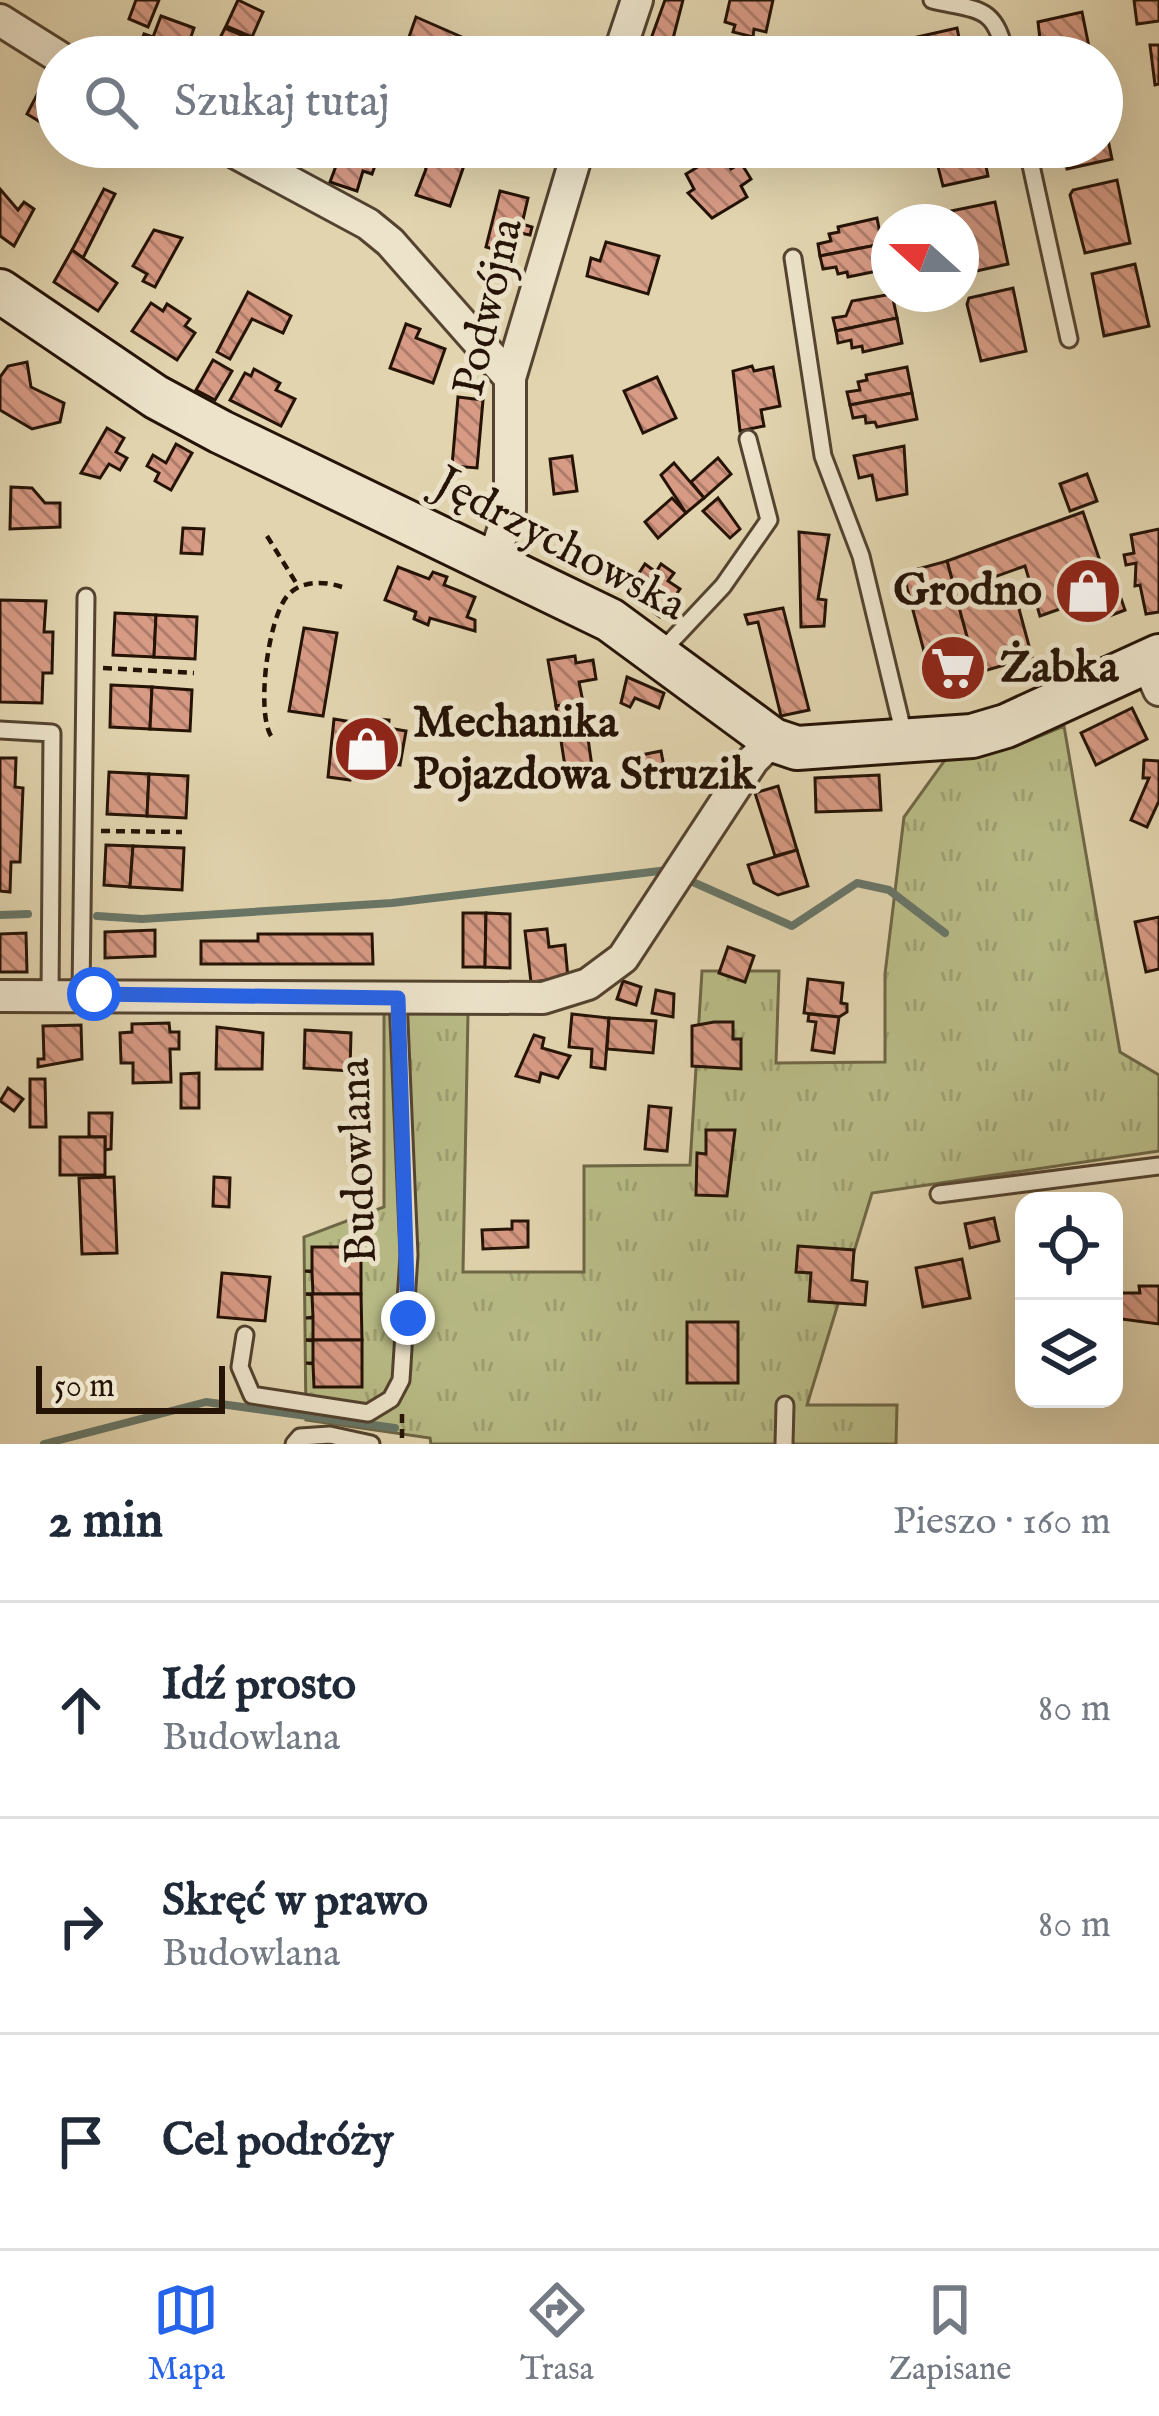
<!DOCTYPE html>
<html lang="pl">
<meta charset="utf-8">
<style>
body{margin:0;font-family:"IM FELL English",serif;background:#f6f6f7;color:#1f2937}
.controls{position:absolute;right:36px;bottom:36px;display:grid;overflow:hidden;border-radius:24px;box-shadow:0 12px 48px #0002}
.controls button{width:108px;height:108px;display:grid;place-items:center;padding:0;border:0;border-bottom:3px solid #e0e1e3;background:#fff;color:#1f2937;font:60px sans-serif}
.compass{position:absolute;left:871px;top:204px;width:108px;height:108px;border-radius:50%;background:#fff;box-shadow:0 12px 48px #0002;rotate:291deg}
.scale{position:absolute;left:36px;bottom:30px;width:189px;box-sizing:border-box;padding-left:12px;border:6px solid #251306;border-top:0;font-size:33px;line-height:42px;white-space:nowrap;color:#251306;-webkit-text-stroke:9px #ece3ca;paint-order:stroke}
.stop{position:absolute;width:36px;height:36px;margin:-27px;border:9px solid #2563eb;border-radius:50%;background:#fff}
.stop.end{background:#2563eb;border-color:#fff;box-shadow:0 3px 12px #0008}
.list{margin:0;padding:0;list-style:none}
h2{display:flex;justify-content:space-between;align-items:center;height:156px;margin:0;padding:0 48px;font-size:51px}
h2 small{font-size:39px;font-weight:400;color:#747a83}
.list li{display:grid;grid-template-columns:78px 1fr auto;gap:36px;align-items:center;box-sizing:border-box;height:216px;padding:0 48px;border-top:3px solid #e0e1e3}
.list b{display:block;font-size:45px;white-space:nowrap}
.list p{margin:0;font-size:39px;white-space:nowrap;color:#747a83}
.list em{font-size:39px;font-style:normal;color:#747a83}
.icon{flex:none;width:66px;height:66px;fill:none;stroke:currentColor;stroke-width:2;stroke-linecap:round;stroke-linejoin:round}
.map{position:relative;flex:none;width:1159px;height:1444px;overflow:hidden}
.search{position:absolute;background:#fff;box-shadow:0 12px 48px #0002;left:36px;right:36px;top:36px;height:132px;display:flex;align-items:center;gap:30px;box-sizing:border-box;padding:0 42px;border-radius:66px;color:#747a83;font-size:45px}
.sheet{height:804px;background:#fff}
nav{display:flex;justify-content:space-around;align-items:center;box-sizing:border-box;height:168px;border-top:3px solid #e0e1e3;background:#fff;font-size:33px;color:#747a83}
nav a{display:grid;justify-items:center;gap:6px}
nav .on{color:#2563eb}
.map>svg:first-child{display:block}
.grass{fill:url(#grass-tufts);stroke:#6e6746;stroke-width:3}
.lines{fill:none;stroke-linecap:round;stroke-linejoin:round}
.stream{stroke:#687667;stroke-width:8}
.building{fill:url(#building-back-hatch);stroke:#251306;stroke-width:3}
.service-casing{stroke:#544330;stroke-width:21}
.minor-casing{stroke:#544330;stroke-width:36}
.secondary-casing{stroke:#251306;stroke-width:48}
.path{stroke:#251306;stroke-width:4.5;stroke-dasharray:9 6;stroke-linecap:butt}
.service{stroke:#ece3ca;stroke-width:15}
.minor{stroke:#ece3ca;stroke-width:30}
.secondary{stroke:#ece3ca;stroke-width:42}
.route{stroke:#2563eb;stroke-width:15}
.labels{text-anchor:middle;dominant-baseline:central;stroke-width:10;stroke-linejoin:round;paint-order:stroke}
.street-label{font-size:45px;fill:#251306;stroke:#ece3ca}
.poi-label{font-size:45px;font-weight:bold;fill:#251306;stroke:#ece3ca;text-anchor:start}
</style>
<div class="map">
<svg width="1159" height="1444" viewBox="0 0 1159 1444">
<defs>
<pattern id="grass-tufts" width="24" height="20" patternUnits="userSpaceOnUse" patternTransform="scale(3)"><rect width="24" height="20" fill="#b8bb86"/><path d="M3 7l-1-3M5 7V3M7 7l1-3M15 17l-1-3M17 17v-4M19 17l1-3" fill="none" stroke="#9ea072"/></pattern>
<pattern id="building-back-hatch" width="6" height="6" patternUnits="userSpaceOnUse" patternTransform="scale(3)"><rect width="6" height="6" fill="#d79a84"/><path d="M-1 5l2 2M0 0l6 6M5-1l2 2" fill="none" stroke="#ae7c6a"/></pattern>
</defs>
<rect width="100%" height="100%" fill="#e1d4ae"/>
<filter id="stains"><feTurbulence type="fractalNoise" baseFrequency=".00167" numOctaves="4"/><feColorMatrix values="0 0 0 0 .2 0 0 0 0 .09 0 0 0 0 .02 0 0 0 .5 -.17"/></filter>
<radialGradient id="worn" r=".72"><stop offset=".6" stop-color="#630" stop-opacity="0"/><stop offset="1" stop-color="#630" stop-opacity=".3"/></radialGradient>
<polygon class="grass" points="1064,726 1120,1052 1159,1075 1159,1151 872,1193 807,1405 897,1405 896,1444 431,1444 430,1438 306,1420 304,1237 384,1207 384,1010 468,1013 463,1272 584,1272 584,1166 690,1165 702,971 779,971 776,1063 885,1062 885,974 904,817 945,760 1016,746"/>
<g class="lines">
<g class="stream">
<polyline points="686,879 792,926 857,883 889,890 945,933"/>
<polyline points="0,915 28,914"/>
<polyline points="97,916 142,919 392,903 668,870"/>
<polyline points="44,1444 206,1402 395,1428"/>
</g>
</g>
<g class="building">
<polygon points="136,0 159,0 148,27 129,19"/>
<polygon points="238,0 263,12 252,37 226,26"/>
<polygon points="665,0 683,0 669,54 648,47"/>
<polygon points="730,0 773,0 766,32 754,29 753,37 733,32 735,25 725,22"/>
<polygon points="1134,0 1159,0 1159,21 1137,24"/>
<polygon points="1082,12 1091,57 1042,57 1038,22"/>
<polygon points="161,16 194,28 184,57 136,56 144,34 153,37"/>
<polygon points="416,17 464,38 457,57 402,57"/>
<polygon points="225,28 267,46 262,57 213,52"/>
<polygon points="957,28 963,57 914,57 913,38"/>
<polygon points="1150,45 1159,45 1159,84 1155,85"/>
<polygon points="41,87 57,93 57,132 27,114"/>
<polygon points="1102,111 1112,159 1067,169 1059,147 1102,147"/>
<polygon points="343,147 381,149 372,174 363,171 357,191 330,182"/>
<polygon points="415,147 469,151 450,206 416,195 426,169 423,161 412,157"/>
<polygon points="933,147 982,147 988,176 943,186"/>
<polygon points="721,153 731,169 741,163 751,179 741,186 747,197 712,218 688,193 694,189 686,174"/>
<polygon points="1117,180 1130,243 1085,253 1070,195 1073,190"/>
<polygon points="0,189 18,210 24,202 34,209 14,246 0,236"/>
<polygon points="104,189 115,194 83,258 72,250"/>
<polygon points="500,191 528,198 522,224 532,227 530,235 520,233 514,255 486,247"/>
<polygon points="995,202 1008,264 963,274 961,222 950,222 951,211"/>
<polygon points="877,218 882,244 820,256 818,244 831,241 829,234 839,232 838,227"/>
<polygon points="154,230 182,238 155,287 143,281 147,274 133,266"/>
<polygon points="606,242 659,256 648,294 587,276 591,258 600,261"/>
<polygon points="882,244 887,269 848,277 847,272 838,274 836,267 823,269 820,256"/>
<polygon points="72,250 117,283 98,311 54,282"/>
<polygon points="1135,264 1149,326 1104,336 1092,274"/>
<polygon points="1013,288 1026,351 981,361 967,304 969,298"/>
<polygon points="248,292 291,316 283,333 252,319 230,359 217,352"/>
<polygon points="892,294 897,318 836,331 833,318 846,316 852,301"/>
<polygon points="151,303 163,311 167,304 190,319 185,326 195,333 177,360 132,331"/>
<polygon points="897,318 902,343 863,352 862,346 852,348 851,340 838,343 836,331"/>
<polygon points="406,324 420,329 416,338 445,349 433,383 390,368"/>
<polygon points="213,360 232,371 215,400 196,390"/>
<polygon points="27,362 31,387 64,403 60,422 32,429 0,410 0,377 8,366"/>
<polygon points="752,366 754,371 773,367 780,406 761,410 764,426 740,431 733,371"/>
<polygon points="907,367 912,393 850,405 847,392 860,390 858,382 867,380 866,375"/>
<polygon points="254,369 280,383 276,390 295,399 281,426 230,400 245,373 251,376"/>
<polygon points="657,377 676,418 643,433 624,391"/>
<polygon points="912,393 917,419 877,427 875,422 866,423 865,416 853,418 850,405"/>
<polygon points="458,397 483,400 477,468 452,466"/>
<polygon points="107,428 124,438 116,452 127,458 120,470 109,464 100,478 81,473"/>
<polygon points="176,444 192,453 171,490 155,481 159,473 147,466 153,455 166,463"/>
<polygon points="904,446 907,494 877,500 872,475 859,478 854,456"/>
<polygon points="572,456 577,491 554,494 550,459"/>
<polygon points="718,458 731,474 704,498 691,482"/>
<polygon points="674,463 704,498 686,513 661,475"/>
<polygon points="1087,474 1097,501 1070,511 1060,484"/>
<polygon points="11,487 32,488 45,503 60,503 60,527 10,529"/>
<polygon points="672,498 686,513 658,538 645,522"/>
<polygon points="718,498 740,529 730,538 703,511"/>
<polygon points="1083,512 1110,590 1117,587 1125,610 1091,623 1087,610 1078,614 1074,604 1040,616 1025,566 955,591 947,561"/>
<polygon points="183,528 204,529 202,554 181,553"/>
<polygon points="1159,529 1159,612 1146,614 1140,585 1135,586 1136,563 1126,565 1124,555 1134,553 1131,535"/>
<polygon points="799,532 829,535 818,599 826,600 824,626 801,627"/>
<polygon points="947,561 977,673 933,685 903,573"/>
<polygon points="645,564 656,572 661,564 674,573 668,581 680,589 660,617 626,593"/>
<polygon points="398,567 429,579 433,572 447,577 444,585 475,597 467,617 475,620 475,631 430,618 428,625 414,619 416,612 385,600"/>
<polygon points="1012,583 1032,657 977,673 957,600"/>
<polygon points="0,600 46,601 44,632 53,632 52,673 43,673 42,703 0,702"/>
<polygon points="783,608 809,710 781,716 758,622 748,624 745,615"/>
<polygon points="115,613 156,615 154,657 113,655"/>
<polygon points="156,615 197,617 195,659 154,657"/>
<polygon points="304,628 337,633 323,716 289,711"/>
<polygon points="575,656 576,663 593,660 596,679 579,682 583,702 556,706 548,660"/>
<polygon points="627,677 664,693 659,708 635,698 630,707 621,703"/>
<polygon points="111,685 152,687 150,729 110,727"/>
<polygon points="152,687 192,690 190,731 150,729"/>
<polygon points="583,702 586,724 559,728 556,706"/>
<polygon points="1132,708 1147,739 1096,765 1081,733"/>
<polygon points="334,719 377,726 379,719 389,720 388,728 406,731 400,765 360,758 359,765 353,764 350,780 328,777"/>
<polygon points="586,724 593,774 567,779 559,728"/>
<polygon points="661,751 665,772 637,778 631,757"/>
<polygon points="0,758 16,758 15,787 23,788 20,862 11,862 10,892 0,891"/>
<polygon points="1144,760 1159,761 1159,801 1147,827 1131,820 1149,778 1143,778"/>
<polygon points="109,772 149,774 147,816 107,814"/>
<polygon points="149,774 188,776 186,818 147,816"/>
<polygon points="879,775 881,810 816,812 815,778"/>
<polygon points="778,786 797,850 775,856 755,793"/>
<polygon points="106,845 133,846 130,887 104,885"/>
<polygon points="133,846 184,848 182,890 130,887"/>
<polygon points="797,850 808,886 778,895 754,883 748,865"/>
<polygon points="463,913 486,913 485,967 463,967"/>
<polygon points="486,913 510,914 510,968 485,967"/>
<polygon points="1159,917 1159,969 1146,972 1135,922"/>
<polygon points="547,929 549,947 565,945 568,978 531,982 525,931"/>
<polygon points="155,930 155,956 105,958 105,932"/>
<polygon points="26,933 27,972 0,972 0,934"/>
<polygon points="258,934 372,934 373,964 201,964 201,941 258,941"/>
<polygon points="728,947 754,956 745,982 719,973"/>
<polygon points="808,979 843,983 841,1003 847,1004 847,1012 839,1017 804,1013"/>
<polygon points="623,981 641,987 636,1005 617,999"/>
<polygon points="656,990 674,994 673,1017 652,1013"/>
<polygon points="572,1014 609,1018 605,1069 591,1067 592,1049 569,1047"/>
<polygon points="809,1014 839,1017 834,1053 812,1050 816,1022 808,1021"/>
<polygon points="609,1018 656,1021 653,1053 607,1049"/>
<polygon points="714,1022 733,1022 733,1039 741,1039 741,1069 692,1066 692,1026"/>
<polygon points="169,1023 170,1032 179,1032 179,1049 170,1049 171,1082 133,1083 133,1063 121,1063 120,1033 132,1032 132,1024"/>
<polygon points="81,1025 82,1059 38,1067 38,1059 44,1059 43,1026"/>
<polygon points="217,1027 263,1033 262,1069 216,1069"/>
<polygon points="305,1030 351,1033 350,1071 304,1068"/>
<polygon points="534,1035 544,1038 542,1048 570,1056 558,1078 541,1073 539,1082 516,1076"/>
<polygon points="199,1073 199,1108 181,1108 181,1074"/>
<polygon points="30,1079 45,1079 46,1127 30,1127"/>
<polygon points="8,1088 23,1099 14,1111 0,1101"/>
<polygon points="649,1106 671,1108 667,1151 645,1149"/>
<polygon points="89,1113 112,1113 111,1149 105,1150 105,1137 89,1137"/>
<polygon points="706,1130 735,1130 727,1196 696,1195 697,1153 706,1154"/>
<rect x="60" y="1137" width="45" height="38"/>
<polygon points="114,1177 117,1253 82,1254 79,1178"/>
<polygon points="214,1177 230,1178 229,1207 213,1206"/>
<polygon points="994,1218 999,1241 970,1248 965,1224"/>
<polygon points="512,1221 528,1221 528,1247 483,1249 482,1230 512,1229"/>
<polygon points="798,1246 854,1250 852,1280 867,1282 865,1305 809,1301 811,1273 796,1272"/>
<polygon points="312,1247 361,1247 361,1294 306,1294 313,1294 312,1272 305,1271 312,1271"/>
<polygon points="962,1259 970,1298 923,1307 916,1268"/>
<polygon points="222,1273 270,1277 265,1321 218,1317"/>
<polygon points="1139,1286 1159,1286 1159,1324 1114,1318 1114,1293 1140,1293"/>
<polygon points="306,1294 361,1294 362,1340 306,1340 313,1340 313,1318 306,1318 313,1317 312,1295"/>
<rect x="687" y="1322" width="51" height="61"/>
<polygon points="306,1340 362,1340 362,1387 314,1387 313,1364 306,1363 313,1363 313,1341"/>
</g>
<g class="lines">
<g class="service-casing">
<g id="service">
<path d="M 932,0 C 980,11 995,5 1006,57"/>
<polyline points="1027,147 1069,339"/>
<polyline points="793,258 823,456 861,556 904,735"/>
<polyline points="662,651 723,586 769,520 748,439"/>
<polyline points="0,730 52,733 50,995"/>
<polyline points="81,994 86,597"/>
<polyline points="939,1194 1159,1166"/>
<polyline points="245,1335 240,1367 252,1395 368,1413 391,1399 401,1380 409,1255 398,998"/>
<polyline points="294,1444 300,1437 330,1435 371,1444"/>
<polyline points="784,1444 785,1405"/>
</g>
</g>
<g class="minor-casing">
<g id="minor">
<polyline points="0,20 59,57"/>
<polyline points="618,57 637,0"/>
<polyline points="225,147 368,224 390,242 510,378"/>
<polyline points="493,560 510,510 510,378 579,147"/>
<polyline points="1146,661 1159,690"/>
<polyline points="0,996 543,998 588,984 623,958 753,760 773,740"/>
</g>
</g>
<g class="secondary-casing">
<polyline id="secondary" points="0,291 156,397 221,432 610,620 773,740 797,748 972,736 1006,726 1159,656"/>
</g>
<g class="path">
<polyline points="267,536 298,586"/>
<polyline points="103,668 194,673"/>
<path d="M 271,736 C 256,711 268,617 288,595 C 302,580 324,581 342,587"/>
<polyline points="101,831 182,832"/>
<polyline points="402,1414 402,1444"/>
</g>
<use href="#service" class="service"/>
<use href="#minor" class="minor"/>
<use href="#secondary" class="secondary"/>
</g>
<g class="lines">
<polyline class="route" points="94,994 398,998 408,1318"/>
</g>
<defs>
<g id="shop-disc" transform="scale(3.45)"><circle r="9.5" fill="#8f2418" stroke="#ece3ca"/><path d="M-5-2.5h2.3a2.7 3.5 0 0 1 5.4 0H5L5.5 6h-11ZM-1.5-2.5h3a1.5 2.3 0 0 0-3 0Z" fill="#fff"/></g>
<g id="supermarket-disc" transform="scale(3.45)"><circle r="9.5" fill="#8f2418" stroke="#ece3ca"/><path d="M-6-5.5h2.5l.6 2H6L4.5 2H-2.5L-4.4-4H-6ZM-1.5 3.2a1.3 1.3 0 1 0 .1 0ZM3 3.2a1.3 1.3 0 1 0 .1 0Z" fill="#fff"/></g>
</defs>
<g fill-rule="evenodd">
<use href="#shop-disc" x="1088" y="591"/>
<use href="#supermarket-disc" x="953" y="668"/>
<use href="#shop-disc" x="367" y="749"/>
</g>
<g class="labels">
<g class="street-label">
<text transform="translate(489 307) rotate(-77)">Podwójna</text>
<text transform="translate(560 545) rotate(28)">Jędrzychowska</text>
<text transform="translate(359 1161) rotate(-92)">Budowlana</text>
</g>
<g class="poi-label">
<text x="1042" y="591" text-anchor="end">Grodno</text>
<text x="1000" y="668">Żabka</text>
<text x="413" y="723">Mechanika<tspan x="413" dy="52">Pojazdowa Struzik</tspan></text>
</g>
</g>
<rect width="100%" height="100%" filter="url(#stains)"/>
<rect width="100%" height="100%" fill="url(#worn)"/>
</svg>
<div class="controls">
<button><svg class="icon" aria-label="locate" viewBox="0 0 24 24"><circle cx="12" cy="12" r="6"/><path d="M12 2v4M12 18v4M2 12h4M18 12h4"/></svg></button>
<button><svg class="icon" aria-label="layers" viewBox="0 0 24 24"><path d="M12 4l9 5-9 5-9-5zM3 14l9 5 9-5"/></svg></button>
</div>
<svg class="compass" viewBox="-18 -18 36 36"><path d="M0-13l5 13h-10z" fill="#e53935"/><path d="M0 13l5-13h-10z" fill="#747a83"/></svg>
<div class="scale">50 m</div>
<div class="stop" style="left:94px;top:994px"></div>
<div class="stop end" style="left:408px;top:1318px"></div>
<div class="search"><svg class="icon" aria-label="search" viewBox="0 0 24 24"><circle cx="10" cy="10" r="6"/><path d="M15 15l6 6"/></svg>Szukaj tutaj</div>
</div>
<section class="sheet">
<h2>2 min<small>Pieszo · 160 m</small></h2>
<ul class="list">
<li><svg class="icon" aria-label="ahead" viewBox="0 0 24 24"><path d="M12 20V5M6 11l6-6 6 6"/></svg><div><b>Idź prosto</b><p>Budowlana</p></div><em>80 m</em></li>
<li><svg class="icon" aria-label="right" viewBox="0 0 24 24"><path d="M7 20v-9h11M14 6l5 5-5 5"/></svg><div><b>Skręć w prawo</b><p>Budowlana</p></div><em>80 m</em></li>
<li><svg class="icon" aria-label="arrive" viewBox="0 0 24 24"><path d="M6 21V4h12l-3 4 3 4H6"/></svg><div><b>Cel podróży</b></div></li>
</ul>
</section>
<nav>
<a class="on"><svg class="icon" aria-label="map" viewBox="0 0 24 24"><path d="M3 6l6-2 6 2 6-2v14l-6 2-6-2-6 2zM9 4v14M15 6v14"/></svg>Mapa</a>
<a><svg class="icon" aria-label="directions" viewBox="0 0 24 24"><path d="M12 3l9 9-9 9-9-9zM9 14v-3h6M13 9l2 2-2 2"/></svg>Trasa</a>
<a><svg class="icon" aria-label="saved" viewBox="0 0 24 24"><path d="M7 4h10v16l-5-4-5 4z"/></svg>Zapisane</a>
</nav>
